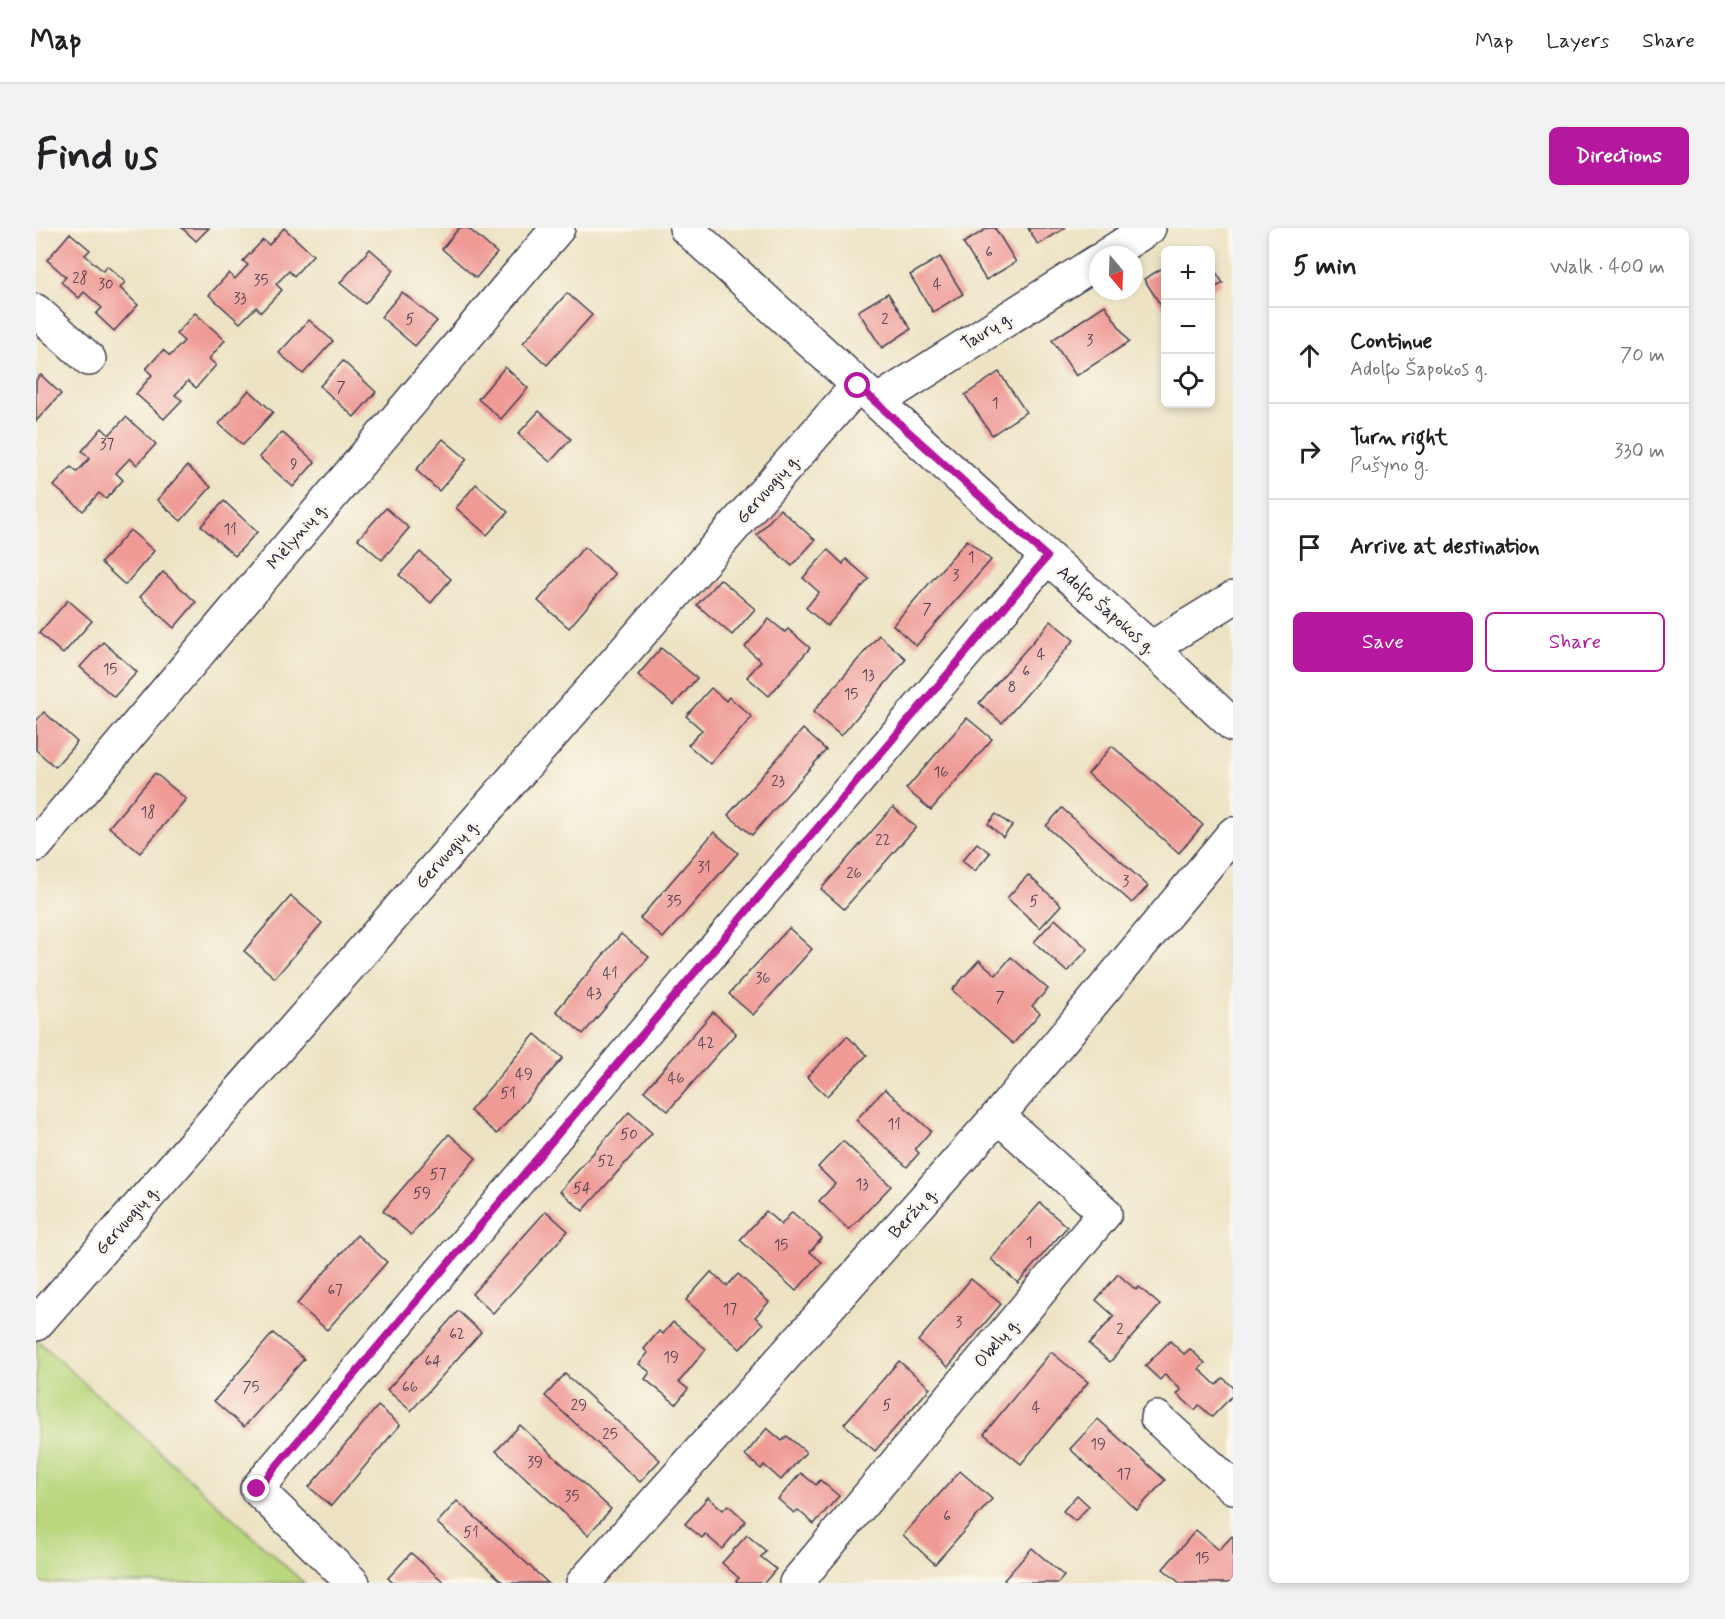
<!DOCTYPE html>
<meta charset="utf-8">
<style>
body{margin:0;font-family:Mynerve,sans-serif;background:#f2f2f2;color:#202124}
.controls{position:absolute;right:18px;top:18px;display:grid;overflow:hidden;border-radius:9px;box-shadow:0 3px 9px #0003}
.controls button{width:54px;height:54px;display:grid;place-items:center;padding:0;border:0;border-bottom:2px solid #e0e0e0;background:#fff;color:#202124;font:30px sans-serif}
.compass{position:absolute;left:1053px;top:18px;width:54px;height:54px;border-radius:50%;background:#fff;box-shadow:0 3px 9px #0003;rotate:161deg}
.stop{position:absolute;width:18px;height:18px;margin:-14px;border:4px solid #b5179e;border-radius:50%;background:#fff}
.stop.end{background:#b5179e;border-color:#fff;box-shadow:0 2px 6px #0008}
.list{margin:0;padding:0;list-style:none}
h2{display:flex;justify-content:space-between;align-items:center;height:78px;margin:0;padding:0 24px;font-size:26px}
h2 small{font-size:20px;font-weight:400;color:#757577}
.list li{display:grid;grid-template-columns:39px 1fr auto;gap:18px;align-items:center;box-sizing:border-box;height:96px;padding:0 24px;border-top:2px solid #e0e0e0}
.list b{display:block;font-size:22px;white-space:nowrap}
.list p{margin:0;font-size:20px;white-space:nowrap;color:#757577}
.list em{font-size:20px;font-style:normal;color:#757577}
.actions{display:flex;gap:12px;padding:18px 24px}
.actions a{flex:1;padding:14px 0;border:2px solid #b5179e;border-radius:9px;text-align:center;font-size:21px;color:#b5179e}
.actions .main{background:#b5179e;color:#fff}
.icon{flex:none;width:33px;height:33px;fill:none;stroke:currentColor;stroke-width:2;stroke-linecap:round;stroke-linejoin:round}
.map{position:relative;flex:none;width:1197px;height:1355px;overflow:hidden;border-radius:9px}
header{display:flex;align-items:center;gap:36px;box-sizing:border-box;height:84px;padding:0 30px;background:#fff;border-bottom:2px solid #e0e0e0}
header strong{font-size:28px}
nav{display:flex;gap:33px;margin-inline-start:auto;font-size:21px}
.intro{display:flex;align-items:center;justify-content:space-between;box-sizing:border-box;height:144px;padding:0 36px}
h1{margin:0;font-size:42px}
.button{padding:15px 27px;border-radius:9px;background:#b5179e;color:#fff;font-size:21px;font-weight:700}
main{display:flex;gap:36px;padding:0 36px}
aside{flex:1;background:#fff;border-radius:9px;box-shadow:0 3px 9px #0003}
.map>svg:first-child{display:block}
.green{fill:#bad77e;stroke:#6e7c5c;stroke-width:1.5}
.building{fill:#ef9a95}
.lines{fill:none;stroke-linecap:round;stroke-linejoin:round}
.minor-casing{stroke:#403f50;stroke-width:36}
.minor{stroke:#fff;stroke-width:33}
.route{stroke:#b5179e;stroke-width:8}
.labels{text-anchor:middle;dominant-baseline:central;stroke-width:5;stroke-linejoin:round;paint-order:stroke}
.number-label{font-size:15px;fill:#554052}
.street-label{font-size:18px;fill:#22223b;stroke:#fbf7ec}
</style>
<header>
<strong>Map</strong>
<nav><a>Map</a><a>Layers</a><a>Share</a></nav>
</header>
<div class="intro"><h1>Find us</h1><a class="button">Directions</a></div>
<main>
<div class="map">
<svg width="1197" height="1355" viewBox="0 0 1197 1355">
<rect width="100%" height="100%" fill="#fbf7ec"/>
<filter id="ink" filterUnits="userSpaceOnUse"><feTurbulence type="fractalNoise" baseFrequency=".0167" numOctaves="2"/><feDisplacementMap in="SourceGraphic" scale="12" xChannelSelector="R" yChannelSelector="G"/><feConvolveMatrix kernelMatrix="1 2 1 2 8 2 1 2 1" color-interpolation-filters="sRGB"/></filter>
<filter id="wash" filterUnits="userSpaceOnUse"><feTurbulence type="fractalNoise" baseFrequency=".008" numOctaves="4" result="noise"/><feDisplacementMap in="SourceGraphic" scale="24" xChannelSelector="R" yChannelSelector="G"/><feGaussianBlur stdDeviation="1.35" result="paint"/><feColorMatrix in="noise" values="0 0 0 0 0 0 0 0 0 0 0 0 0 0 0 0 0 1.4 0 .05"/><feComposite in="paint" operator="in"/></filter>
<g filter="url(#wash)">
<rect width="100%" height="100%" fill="#ede3c4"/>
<polygon class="green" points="0,1111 268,1355 0,1355"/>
<g id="blocks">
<g class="building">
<polygon points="146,0 173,0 160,13"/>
<polygon points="248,0 277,27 258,48 253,43 240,56 246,62 225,84 220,79 204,95 173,67 193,45 199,51 212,37 207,33 227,12 233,17"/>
<polygon points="423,0 432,0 461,25 440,50 406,21"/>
<polygon points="952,0 959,0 980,34 950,52 927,15"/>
<polygon points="992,0 1029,0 1002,17"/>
<polygon points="34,5 54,22 49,27 67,43 71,38 89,54 84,60 102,77 78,103 60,86 66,80 48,64 43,70 25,54 30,49 11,32"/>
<polygon points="334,21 358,42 329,76 304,55"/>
<polygon points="904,29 927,66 897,84 874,47"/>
<polygon points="1174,35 1187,55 1174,63"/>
<polygon points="1130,38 1130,86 1108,51"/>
<polygon points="366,64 401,93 379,118 345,89"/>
<polygon points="531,65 556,87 511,137 487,115"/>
<polygon points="852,65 875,101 846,120 822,83"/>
<polygon points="1069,77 1093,114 1040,148 1016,112"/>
<polygon points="159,85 189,112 173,131 180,137 160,160 152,153 139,167 146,172 128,191 100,166 116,147 110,141 127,122 134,128 148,113 140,106"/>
<polygon points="273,92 297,113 267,146 243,125"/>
<polygon points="307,133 340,164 318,189 284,158"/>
<polygon points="469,139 492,160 465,191 442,171"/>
<polygon points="963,144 990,184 956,207 929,167"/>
<polygon points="5,147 25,166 0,193 0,152"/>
<polygon points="213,162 237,184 207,217 183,196"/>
<polygon points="503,183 535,211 514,234 482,206"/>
<polygon points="90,189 120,216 101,237 94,230 80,245 87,252 70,271 63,265 47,283 18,258 35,239 41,244 54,230 46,223 66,200 73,207"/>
<polygon points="246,204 279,234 257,259 223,229"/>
<polygon points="407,211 431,231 403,263 380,242"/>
<polygon points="151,238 175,259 145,293 121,272"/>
<polygon points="440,256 472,284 451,307 420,280"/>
<polygon points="188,273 221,304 199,328 165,298"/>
<polygon points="350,280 373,300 346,332 322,311"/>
<polygon points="744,281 779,312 756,338 721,307"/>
<polygon points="94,302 118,323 89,357 65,335"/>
<polygon points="931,312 955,332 880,418 857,397"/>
<polygon points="548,319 579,346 533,400 502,373"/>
<polygon points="792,322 807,336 810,331 833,351 791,398 770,380 783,364 767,350"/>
<polygon points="384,324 415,351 395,375 363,347"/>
<polygon points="127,344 160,374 138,400 104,369"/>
<polygon points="684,351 719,381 696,407 661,377"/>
<polygon points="32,372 56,393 27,426 3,405"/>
<polygon points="733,391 749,404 752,401 774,420 733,468 711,449 725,433 709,419"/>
<polygon points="1015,393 1038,412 966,495 943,475"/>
<polygon points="843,407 870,431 805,508 777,484"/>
<polygon points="67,414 101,444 78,469 44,439"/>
<polygon points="625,420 661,450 638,477 602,447"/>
<polygon points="675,460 690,473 693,469 716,489 674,536 652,517 666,502 650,488"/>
<polygon points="8,484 41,514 19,539 0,522 0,493"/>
<polygon points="931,490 956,511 895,582 870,561"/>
<polygon points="767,501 790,522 716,607 692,587"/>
<polygon points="1076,518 1167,597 1143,625 1052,546"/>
<polygon points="119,545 150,571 104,625 73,599"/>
<polygon points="857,579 880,599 808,681 785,661"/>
<polygon points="1026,580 1112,658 1096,675 1010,598"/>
<polygon points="960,586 976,598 967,609 952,596"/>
<polygon points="678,604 702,625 627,710 604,690"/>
<polygon points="941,615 954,625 939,643 926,633"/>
<polygon points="992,647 1025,677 1004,700 971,670"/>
<polygon points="255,668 286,695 239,750 208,723"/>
<polygon points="1019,691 1052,721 1031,744 998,714"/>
<polygon points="753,700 776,721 717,787 693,766"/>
<polygon points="585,706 613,729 547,806 520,783"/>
<polygon points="975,729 1012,761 996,778 1004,785 977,816 916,762 943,732 960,747"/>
<polygon points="677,784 700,805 632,883 608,863"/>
<polygon points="499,806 527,830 461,906 434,883"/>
<polygon points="811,808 831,827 791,868 771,849"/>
<polygon points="849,861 895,903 879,921 883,925 871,939 820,892"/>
<polygon points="593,884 616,905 547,983 524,963"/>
<polygon points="413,906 440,930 375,1007 347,983"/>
<polygon points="807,913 855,958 813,1002 783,973 799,956 782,939"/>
<polygon points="1004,975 1031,999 982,1055 955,1031"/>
<polygon points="510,983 532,1003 457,1085 436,1066"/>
<polygon points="730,983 745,997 756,984 786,1010 774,1024 786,1034 760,1063 704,1012"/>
<polygon points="321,1007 351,1034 291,1102 261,1076"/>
<polygon points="675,1044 691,1058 702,1046 733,1074 719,1089 727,1096 704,1121 650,1072"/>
<polygon points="1082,1046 1100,1062 1103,1059 1124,1077 1074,1134 1053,1116 1078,1088 1060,1072"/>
<polygon points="935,1051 965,1076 912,1139 882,1113"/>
<polygon points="422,1083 445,1104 375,1183 351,1162"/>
<polygon points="637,1094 670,1121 643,1154 652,1161 640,1176 609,1151 614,1144 603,1136 612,1125 608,1121 623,1103 627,1106"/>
<polygon points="237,1105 268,1131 208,1199 178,1173"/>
<polygon points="1134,1113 1148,1126 1154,1121 1169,1135 1163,1141 1180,1157 1187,1150 1197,1159 1197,1167 1176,1189 1163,1177 1159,1182 1141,1166 1145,1162 1129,1146 1124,1152 1109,1138"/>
<polygon points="1015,1124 1052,1154 985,1236 948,1206"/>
<polygon points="863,1133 894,1160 839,1223 808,1196"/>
<polygon points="529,1146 624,1232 604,1254 509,1168"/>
<polygon points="342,1178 364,1197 295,1278 273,1259"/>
<polygon points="1062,1191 1129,1252 1101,1282 1034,1221"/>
<polygon points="484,1197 575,1281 552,1307 460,1223"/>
<polygon points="731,1200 746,1213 751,1208 770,1224 745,1252 728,1237 725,1241 709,1227"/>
<polygon points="924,1243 956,1271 899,1336 867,1307"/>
<polygon points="765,1245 780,1257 784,1252 803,1268 778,1296 762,1282 758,1285 742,1271"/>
<polygon points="1041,1267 1053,1278 1039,1293 1027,1283"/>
<polygon points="672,1269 687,1282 692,1277 710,1293 686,1321 669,1306 666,1310 649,1296"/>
<polygon points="421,1273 485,1330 512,1355 468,1355 417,1309 401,1295"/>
<polygon points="1160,1302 1183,1322 1196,1308 1197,1309 1197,1355 1144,1355 1127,1341"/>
<polygon points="711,1307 730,1323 725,1329 740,1341 728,1355 702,1355 700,1353 703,1350 686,1335"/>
<polygon points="996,1320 1028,1348 1022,1355 971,1355 968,1352"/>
<polygon points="375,1325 393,1341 409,1355 357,1355 352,1350"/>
</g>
</g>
</g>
<g filter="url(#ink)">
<use href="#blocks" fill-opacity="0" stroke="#403f50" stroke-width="1.5"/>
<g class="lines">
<g class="minor-casing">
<g id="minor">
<polyline points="650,0 1011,329 1115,420 1197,497"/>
<polyline points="1071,27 1113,0"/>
<polyline points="0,83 53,131"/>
<polyline points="841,174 1062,33"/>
<polyline points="1115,420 1197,370"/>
<polyline points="0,617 522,0"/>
<polyline points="0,1096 822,157"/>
<polyline points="1121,1190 1197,1259"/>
<polyline points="317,1355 221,1261 1011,329"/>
<polyline points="547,1355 962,888 1197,606"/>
<polyline points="760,1355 1069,985 962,888"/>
</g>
</g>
<use href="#minor" class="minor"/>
</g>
</g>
<g class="lines" filter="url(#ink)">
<polyline class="route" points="221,1261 1011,329 822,158"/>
</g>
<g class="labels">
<g class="number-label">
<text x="953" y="25">6</text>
<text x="44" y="51">28</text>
<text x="225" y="53">35</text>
<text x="70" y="57">30</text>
<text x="901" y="57">4</text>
<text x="204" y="71">33</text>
<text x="374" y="92">5</text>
<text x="849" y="92">2</text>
<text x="1054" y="113">3</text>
<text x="305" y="160">7</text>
<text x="959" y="176">1</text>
<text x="71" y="217">37</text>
<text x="258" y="237">9</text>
<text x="194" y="302">11</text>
<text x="935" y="330">1</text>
<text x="920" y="348">3</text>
<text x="891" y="382">7</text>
<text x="1005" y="427">4</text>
<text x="74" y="442">15</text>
<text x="990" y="444">6</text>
<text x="832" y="448">13</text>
<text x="976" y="460">8</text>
<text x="815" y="467">15</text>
<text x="905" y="545">16</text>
<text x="742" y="554">23</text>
<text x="112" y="585">18</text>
<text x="847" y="613">22</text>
<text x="668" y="640">31</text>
<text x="818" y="646">26</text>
<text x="1090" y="654">3</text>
<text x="638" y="674">35</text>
<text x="998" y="674">5</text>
<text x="574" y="746">41</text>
<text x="727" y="751">36</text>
<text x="558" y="766">43</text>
<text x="964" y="770">7</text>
<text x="670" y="816">42</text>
<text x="488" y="847">49</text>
<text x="640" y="851">46</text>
<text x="472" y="866">51</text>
<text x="858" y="897">11</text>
<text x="593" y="907">50</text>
<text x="570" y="934">52</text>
<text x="402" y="947">57</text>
<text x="826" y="957">13</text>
<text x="546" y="961">54</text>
<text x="386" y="966">59</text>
<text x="993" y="1015">1</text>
<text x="745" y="1018">15</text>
<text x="299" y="1063">67</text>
<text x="694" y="1082">17</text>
<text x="923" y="1095">3</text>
<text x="1084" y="1102">2</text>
<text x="421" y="1107">62</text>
<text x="635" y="1130">19</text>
<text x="397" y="1134">64</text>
<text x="215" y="1160">75</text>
<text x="374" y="1160">66</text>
<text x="543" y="1178">29</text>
<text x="851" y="1178">5</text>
<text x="1000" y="1180">4</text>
<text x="574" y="1207">25</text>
<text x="1062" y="1217">19</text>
<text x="499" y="1235">39</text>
<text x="1088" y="1247">17</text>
<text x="536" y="1269">35</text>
<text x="911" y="1289">6</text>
<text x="435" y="1305">51</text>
<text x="1166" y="1331">15</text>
</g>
<g class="street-label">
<text transform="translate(951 103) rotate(-33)">Taurų g.</text>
<text transform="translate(732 261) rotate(-49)">Gervuogių g.</text>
<text transform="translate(261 308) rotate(-50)">Mėlynių g.</text>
<text transform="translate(1070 382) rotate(41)">Adolfo Šapokos g.</text>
<text transform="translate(411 626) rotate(-49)">Gervuogių g.</text>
<text transform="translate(877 985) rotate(-48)">Beržų g.</text>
<text transform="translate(91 992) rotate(-49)">Gervuogių g.</text>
<text transform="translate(961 1115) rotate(-50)">Obelų g.</text>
</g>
</g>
</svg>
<div class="controls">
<button>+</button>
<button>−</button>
<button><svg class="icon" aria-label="locate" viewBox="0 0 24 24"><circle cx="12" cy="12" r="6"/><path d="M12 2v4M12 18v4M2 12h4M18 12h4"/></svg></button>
</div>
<svg class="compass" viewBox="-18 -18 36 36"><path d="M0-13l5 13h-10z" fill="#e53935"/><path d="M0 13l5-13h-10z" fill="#757577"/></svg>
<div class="stop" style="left:822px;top:158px"></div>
<div class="stop end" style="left:221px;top:1261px"></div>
</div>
<aside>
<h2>5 min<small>Walk · 400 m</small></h2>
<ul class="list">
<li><svg class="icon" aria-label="ahead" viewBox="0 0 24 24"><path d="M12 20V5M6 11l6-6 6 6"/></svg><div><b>Continue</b><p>Adolfo Šapokos g.</p></div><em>70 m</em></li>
<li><svg class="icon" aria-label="right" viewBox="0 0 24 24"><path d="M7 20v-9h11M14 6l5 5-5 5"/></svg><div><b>Turn right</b><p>Pušyno g.</p></div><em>330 m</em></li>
<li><svg class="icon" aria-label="arrive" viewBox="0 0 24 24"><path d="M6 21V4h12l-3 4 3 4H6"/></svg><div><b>Arrive at destination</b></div></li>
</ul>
<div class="actions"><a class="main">Save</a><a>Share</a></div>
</aside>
</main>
